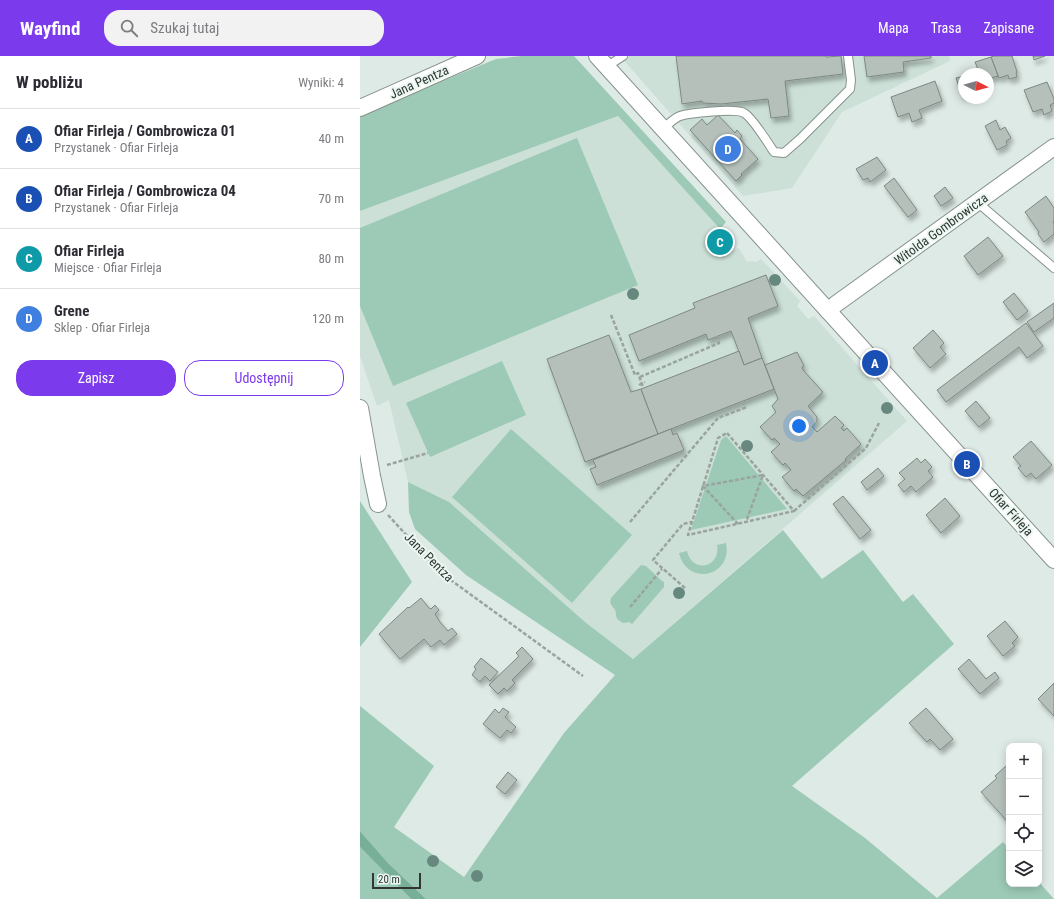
<!DOCTYPE html>
<html lang="pl">
<meta charset="utf-8">
<style>
body{margin:0;font-family:"Roboto Condensed",sans-serif;background:#f2f2f3;color:#2b2b33}
.controls{position:absolute;right:12px;bottom:12px;display:grid;overflow:hidden;border-radius:8px;box-shadow:0 2px 10px #0003}
.controls button{width:36px;height:36px;display:grid;place-items:center;padding:0;border:0;border-bottom:1px solid #e1e1e2;background:#fff;color:#2b2b33;font:20px sans-serif}
.compass{position:absolute;left:598px;top:12px;width:36px;height:36px;border-radius:50%;background:#fff;box-shadow:0 2px 10px #0003;rotate:96deg}
.scale{position:absolute;left:12px;bottom:10px;width:49px;box-sizing:border-box;padding-left:4px;border:2px solid #313533;border-top:0;font-size:11px;line-height:14px;white-space:nowrap;color:#313533;-webkit-text-stroke:3px #ebf8f2;paint-order:stroke}
.you{position:absolute;left:439px;top:370px;width:14px;height:14px;margin:-10px;border:3px solid #fff;border-radius:50%;background:#1a73e8;box-shadow:0 0 0 6px #1a73e833}
.badge{display:grid;place-items:center;width:26px;height:26px;border-radius:50%;background:#7c3aed;color:#fff;font-size:13px;font-weight:700}
.pin{position:absolute;translate:-50% -50%;border:2px solid #fff;box-shadow:0 1px 4px #0006}
.list{margin:0;padding:0;list-style:none}
h2{display:flex;justify-content:space-between;align-items:center;height:52px;margin:0;padding:0 16px;font-size:17px}
h2 small{font-size:13px;font-weight:400;color:#7c7c81}
.list li{display:grid;grid-template-columns:26px 1fr auto;gap:12px;align-items:center;box-sizing:border-box;height:60px;padding:0 16px;border-top:1px solid #e1e1e2}
.list b{display:block;font-size:15px;white-space:nowrap}
.list p{margin:0;font-size:13px;white-space:nowrap;color:#7c7c81}
.list em{font-size:13px;font-style:normal;color:#7c7c81}
.actions{display:flex;gap:8px;padding:12px 16px}
.actions a{flex:1;padding:9px 0;border:1px solid #7c3aed;border-radius:16px;text-align:center;font-size:14px;color:#7c3aed}
.actions .main{background:#7c3aed;color:#fff}
.icon{flex:none;width:22px;height:22px;fill:none;stroke:currentColor;stroke-width:2;stroke-linecap:round;stroke-linejoin:round}
.map{position:relative;flex:none;width:694px;height:843px;overflow:hidden}
header{display:flex;align-items:center;gap:24px;box-sizing:border-box;height:56px;padding:0 20px;background:#7c3aed;color:#fff}
header strong{font-size:19px}
nav{display:flex;gap:22px;margin-inline-start:auto;font-size:14px}
.search{width:280px;height:36px;background:#f2f2f3;display:flex;align-items:center;gap:10px;box-sizing:border-box;padding:0 14px;border-radius:16px;color:#7c7c81;font-size:15px}
main{display:flex}
aside{flex:1;background:#fff}
.map>svg:first-child{display:block}
.built{fill:#cce0d7}
.green{fill:#9ccab6}
.water{fill:#77af98}
.building{fill:#b5c0bb;stroke:#7d8883;filter:url(#shadow)}
.lines{fill:none;stroke-linecap:round;stroke-linejoin:round}
.lane-casing{stroke:#86928c;stroke-width:10}
.street-casing{stroke:#86928c;stroke-width:18}
.path{stroke:#9aa39f;stroke-width:2.5;stroke-dasharray:4 2;stroke-linecap:butt}
.lane{stroke:#fff;stroke-width:8}
.street{stroke:#fff;stroke-width:16}
.tree{fill:#67887e}
.labels{text-anchor:middle;dominant-baseline:central;stroke-width:4;stroke-linejoin:round;paint-order:stroke}
.street-label{font-size:13px;fill:#313533;stroke:#ebf8f2}
</style>
<header>
<strong>Wayfind</strong>
<div class="search"><svg class="icon" aria-label="search" viewBox="0 0 24 24"><circle cx="10" cy="10" r="6"/><path d="M15 15l6 6"/></svg>Szukaj tutaj</div>
<nav><a>Mapa</a><a>Trasa</a><a>Zapisane</a></nav>
</header>
<main>
<aside>
<h2>W pobliżu<small>Wyniki: 4</small></h2>
<ul class="list">
<li><span class="badge" style="background:#1a4fb4">A</span><div><b>Ofiar Firleja / Gombrowicza 01</b><p>Przystanek · Ofiar Firleja</p></div><em>40 m</em></li>
<li><span class="badge" style="background:#1a4fb4">B</span><div><b>Ofiar Firleja / Gombrowicza 04</b><p>Przystanek · Ofiar Firleja</p></div><em>70 m</em></li>
<li><span class="badge" style="background:#0f9aa8">C</span><div><b>Ofiar Firleja</b><p>Miejsce · Ofiar Firleja</p></div><em>80 m</em></li>
<li><span class="badge" style="background:#3f7fe0">D</span><div><b>Grene</b><p>Sklep · Ofiar Firleja</p></div><em>120 m</em></li>
</ul>
<div class="actions"><a class="main">Zapisz</a><a>Udostępnij</a></div>
</aside>
<div class="map">
<svg width="694" height="843" viewBox="0 0 694 843">
<defs>
<filter id="shadow"><feDropShadow dx="2.5" dy="4.5" stdDeviation="2" flood-color="#0004"/></filter>
</defs>
<rect width="100%" height="100%" fill="#deeae5"/>
<g class="built">
<polygon points="260,0 589,0 590,5 482,56 432,132 383,140"/>
<polygon points="258,60 360,173 349,182 359,201 379,192 387,206 392,205 396,206 401,203 440,245 437,250 448,263 454,260 547,365 273,603 225,566 89,446 48,426 29,344 17,350 0,300 0,155"/>
</g>
<g class="green">
<polygon points="162,0 214,0 366,166 360,173 258,60 0,155 0,59 136,3"/>
<polygon points="217,82 278,229 33,330 0,250 0,172"/>
<polygon points="142,305 166,359 70,401 46,347"/>
<polygon points="151,373 272,479 212,547 92,441"/>
<polygon points="366,380 427,453 331,474 361,384"/>
<polygon points="48,426 89,446 225,566 273,603 423,474 462,523 503,494 543,546 553,538 594,588 432,730 505,782 577,842 643,786 649,793 649,828 679,828 679,826 694,843 66,843 28,807 0,775 0,650 74,710 34,771 104,821 204,677 255,619 106,519 55,473 49,456"/>
<polygon points="0,445 52,526 0,591"/>
<path d="M 366,487 C 373,521 327,531 319,497 L 327,495 C 332,518 361,512 357,489 Z"/>
<path d="M 281,509 L 286,510 L 302,525 L 304,526 L 304,531 L 272,568 L 269,566 L 263,567 L 257,563 C 256,560 256,556 255,554 C 252,549 249,549 251,542 Z"/>
<polygon points="0,791 51,843 0,843"/>
</g>
<polygon class="water" points="0,775 28,807 66,843 51,843 0,791"/>
<g class="building">
<polygon points="316,0 466,0 466,1 481,0 483,18 425,25 429,60 411,62 408,43 361,48 343,47 342,45 322,48"/>
<polygon points="504,0 571,0 571,2 543,6 544,16 507,21"/>
<polygon points="634,0 652,0 657,16 656,17 657,21 649,23 648,19 639,22 631,1"/>
<polygon points="673,0 685,0 674,4"/>
<polygon points="631,1 638,20 628,23 628,18 626,16 620,18 615,6"/>
<polygon points="604,20 604,40 602,40 596,22"/>
<polygon points="575,25 582,45 559,54 562,62 552,66 549,57 538,61 531,41"/>
<polygon points="687,26 694,43 694,47 690,49 692,55 684,59 682,53 673,56 664,34"/>
<polygon points="358,59 375,77 377,74 382,80 380,83 398,103 381,118 382,119 376,125 330,74 342,63 347,69"/>
<polygon points="636,64 640,74 645,71 651,82 646,85 647,89 637,94 625,70"/>
<polygon points="517,101 526,114 510,126 508,122 503,124 496,113"/>
<polygon points="534,122 557,154 548,161 524,130"/>
<polygon points="585,131 593,142 581,150 574,140"/>
<polygon points="686,140 694,152 694,165 693,166 694,168 694,178 684,186 678,178 679,176 665,156"/>
<polygon points="360,177 369,188 361,195 352,184"/>
<polygon points="628,181 643,200 618,219 604,200"/>
<polygon points="406,219 418,250 388,262 402,302 384,309 371,275 348,284 346,278 279,305 269,279 335,252 333,247"/>
<polygon points="654,237 668,255 657,264 643,246"/>
<polygon points="694,247 694,262 674,276 667,266"/>
<polygon points="666,267 683,290 667,302 659,291 586,346 577,334"/>
<polygon points="573,274 584,287 580,291 586,298 570,312 553,292"/>
<polygon points="249,279 271,336 281,333 298,378 225,406 187,303"/>
<polygon points="379,295 384,309 402,302 414,333 298,378 281,333"/>
<polygon points="437,296 444,310 442,311 443,314 463,336 448,350 457,361 457,365 452,371 457,376 475,360 484,369 481,372 484,375 487,372 501,388 485,403 486,404 443,440 436,433 434,435 422,421 431,414 425,407 423,409 411,396 420,388 414,382 412,384 400,371 416,356 412,350 418,343 405,309"/>
<polygon points="616,345 630,362 619,371 605,355"/>
<polygon points="311,373 313,379 317,377 324,394 237,429 230,413 236,411 233,404"/>
<polygon points="671,385 692,409 676,423 671,417 666,421 658,412 661,410 653,401"/>
<polygon points="557,402 561,407 565,403 572,411 568,415 573,421 556,436 551,430 544,436 538,429 545,423 539,417"/>
<polygon points="518,412 524,420 507,434 501,426"/>
<polygon points="483,440 511,474 500,483 473,448"/>
<polygon points="585,442 600,460 581,477 566,459"/>
<polygon points="61,542 69,552 71,553 75,549 79,554 75,558 80,566 88,575 92,572 97,578 84,589 80,584 71,591 64,583 40,603 19,578 48,551 49,552"/>
<polygon points="645,565 658,581 652,587 655,590 643,600 627,580"/>
<polygon points="162,591 173,603 152,624 155,627 147,635 144,632 138,638 129,629 159,600 156,597"/>
<polygon points="121,602 138,616 130,625 125,620 120,626 112,619 116,613 114,611"/>
<polygon points="609,603 626,623 635,616 639,622 620,638 598,613"/>
<polygon points="694,627 694,660 678,643"/>
<polygon points="143,652 149,656 145,661 156,671 151,677 147,674 140,682 123,668 135,653 139,657"/>
<polygon points="566,652 593,683 580,694 570,683 567,686 549,667"/>
<polygon points="647,709 649,711 649,728 647,730 649,733 649,764 647,765 621,736 637,722 635,720"/>
<polygon points="148,716 157,724 145,738 136,731"/>
</g>
<g class="lines">
<g class="lane-casing">
<g id="lane">
<polyline points="246,11 263,0"/>
<path d="M 302,73 C 308,69 314,62 320,60 C 329,57 376,52 384,57 C 392,61 408,87 414,96 L 424,97 L 440,83 L 490,33 L 491,24 L 488,0"/>
<polyline points="617,146 694,212"/>
</g>
</g>
<g class="street-casing">
<g id="street">
<polyline points="237,0 694,504"/>
<polyline points="0,52 117,0"/>
<polyline points="468,255 476,248 694,91"/>
<polyline points="0,352 12,420 18,448"/>
</g>
</g>
<g class="path">
<polyline points="251,259 275,319 278,317 283,331"/>
<polyline points="280,321 359,287 356,280"/>
<polyline points="279,329 285,326"/>
<polyline points="383,345 385,352"/>
<polygon points="367,377 434,455 328,479 358,382"/>
<polyline points="27,409 68,397"/>
<polyline points="434,455 506,392 519,367"/>
<polyline points="28,459 81,517 223,620"/>
<polyline points="270,466 358,362 387,351"/>
<polyline points="378,468 343,430 403,419 386,466"/>
<polyline points="325,532 293,504 323,468 332,466"/>
<polyline points="270,551 302,513"/>
</g>
<use href="#lane" class="lane"/>
<use href="#street" class="street"/>
</g>
<g class="tree">
<circle cx="415" cy="224" r="6"/>
<circle cx="273" cy="238" r="6"/>
<circle cx="527" cy="352" r="6"/>
<circle cx="387" cy="390" r="6"/>
<circle cx="319" cy="537" r="6"/>
<circle cx="73" cy="805" r="6"/>
<circle cx="117" cy="820" r="6"/>
</g>
<g class="labels">
<g class="street-label">
<text transform="translate(59 26) rotate(-24)">Jana Pentza</text>
<text transform="translate(581 173) rotate(-36)">Witolda Gombrowicza</text>
<text transform="translate(651 456) rotate(48)">Ofiar Firleja</text>
<text transform="translate(69 501) rotate(45)">Jana Pentza</text>
</g>
</g>
</svg>
<div class="controls">
<button>+</button>
<button>−</button>
<button><svg class="icon" aria-label="locate" viewBox="0 0 24 24"><circle cx="12" cy="12" r="6"/><path d="M12 2v4M12 18v4M2 12h4M18 12h4"/></svg></button>
<button><svg class="icon" aria-label="layers" viewBox="0 0 24 24"><path d="M12 4l9 5-9 5-9-5zM3 14l9 5 9-5"/></svg></button>
</div>
<svg class="compass" viewBox="-18 -18 36 36"><path d="M0-13l5 13h-10z" fill="#e53935"/><path d="M0 13l5-13h-10z" fill="#7c7c81"/></svg>
<div class="scale">20 m</div>
<div class="you"></div>
<div class="pin badge" style="left:515px;top:307px;background:#1a4fb4">A</div>
<div class="pin badge" style="left:607px;top:408px;background:#1a4fb4">B</div>
<div class="pin badge" style="left:360px;top:186px;background:#0f9aa8">C</div>
<div class="pin badge" style="left:368px;top:93px;background:#3f7fe0">D</div>
</div>
</main>
